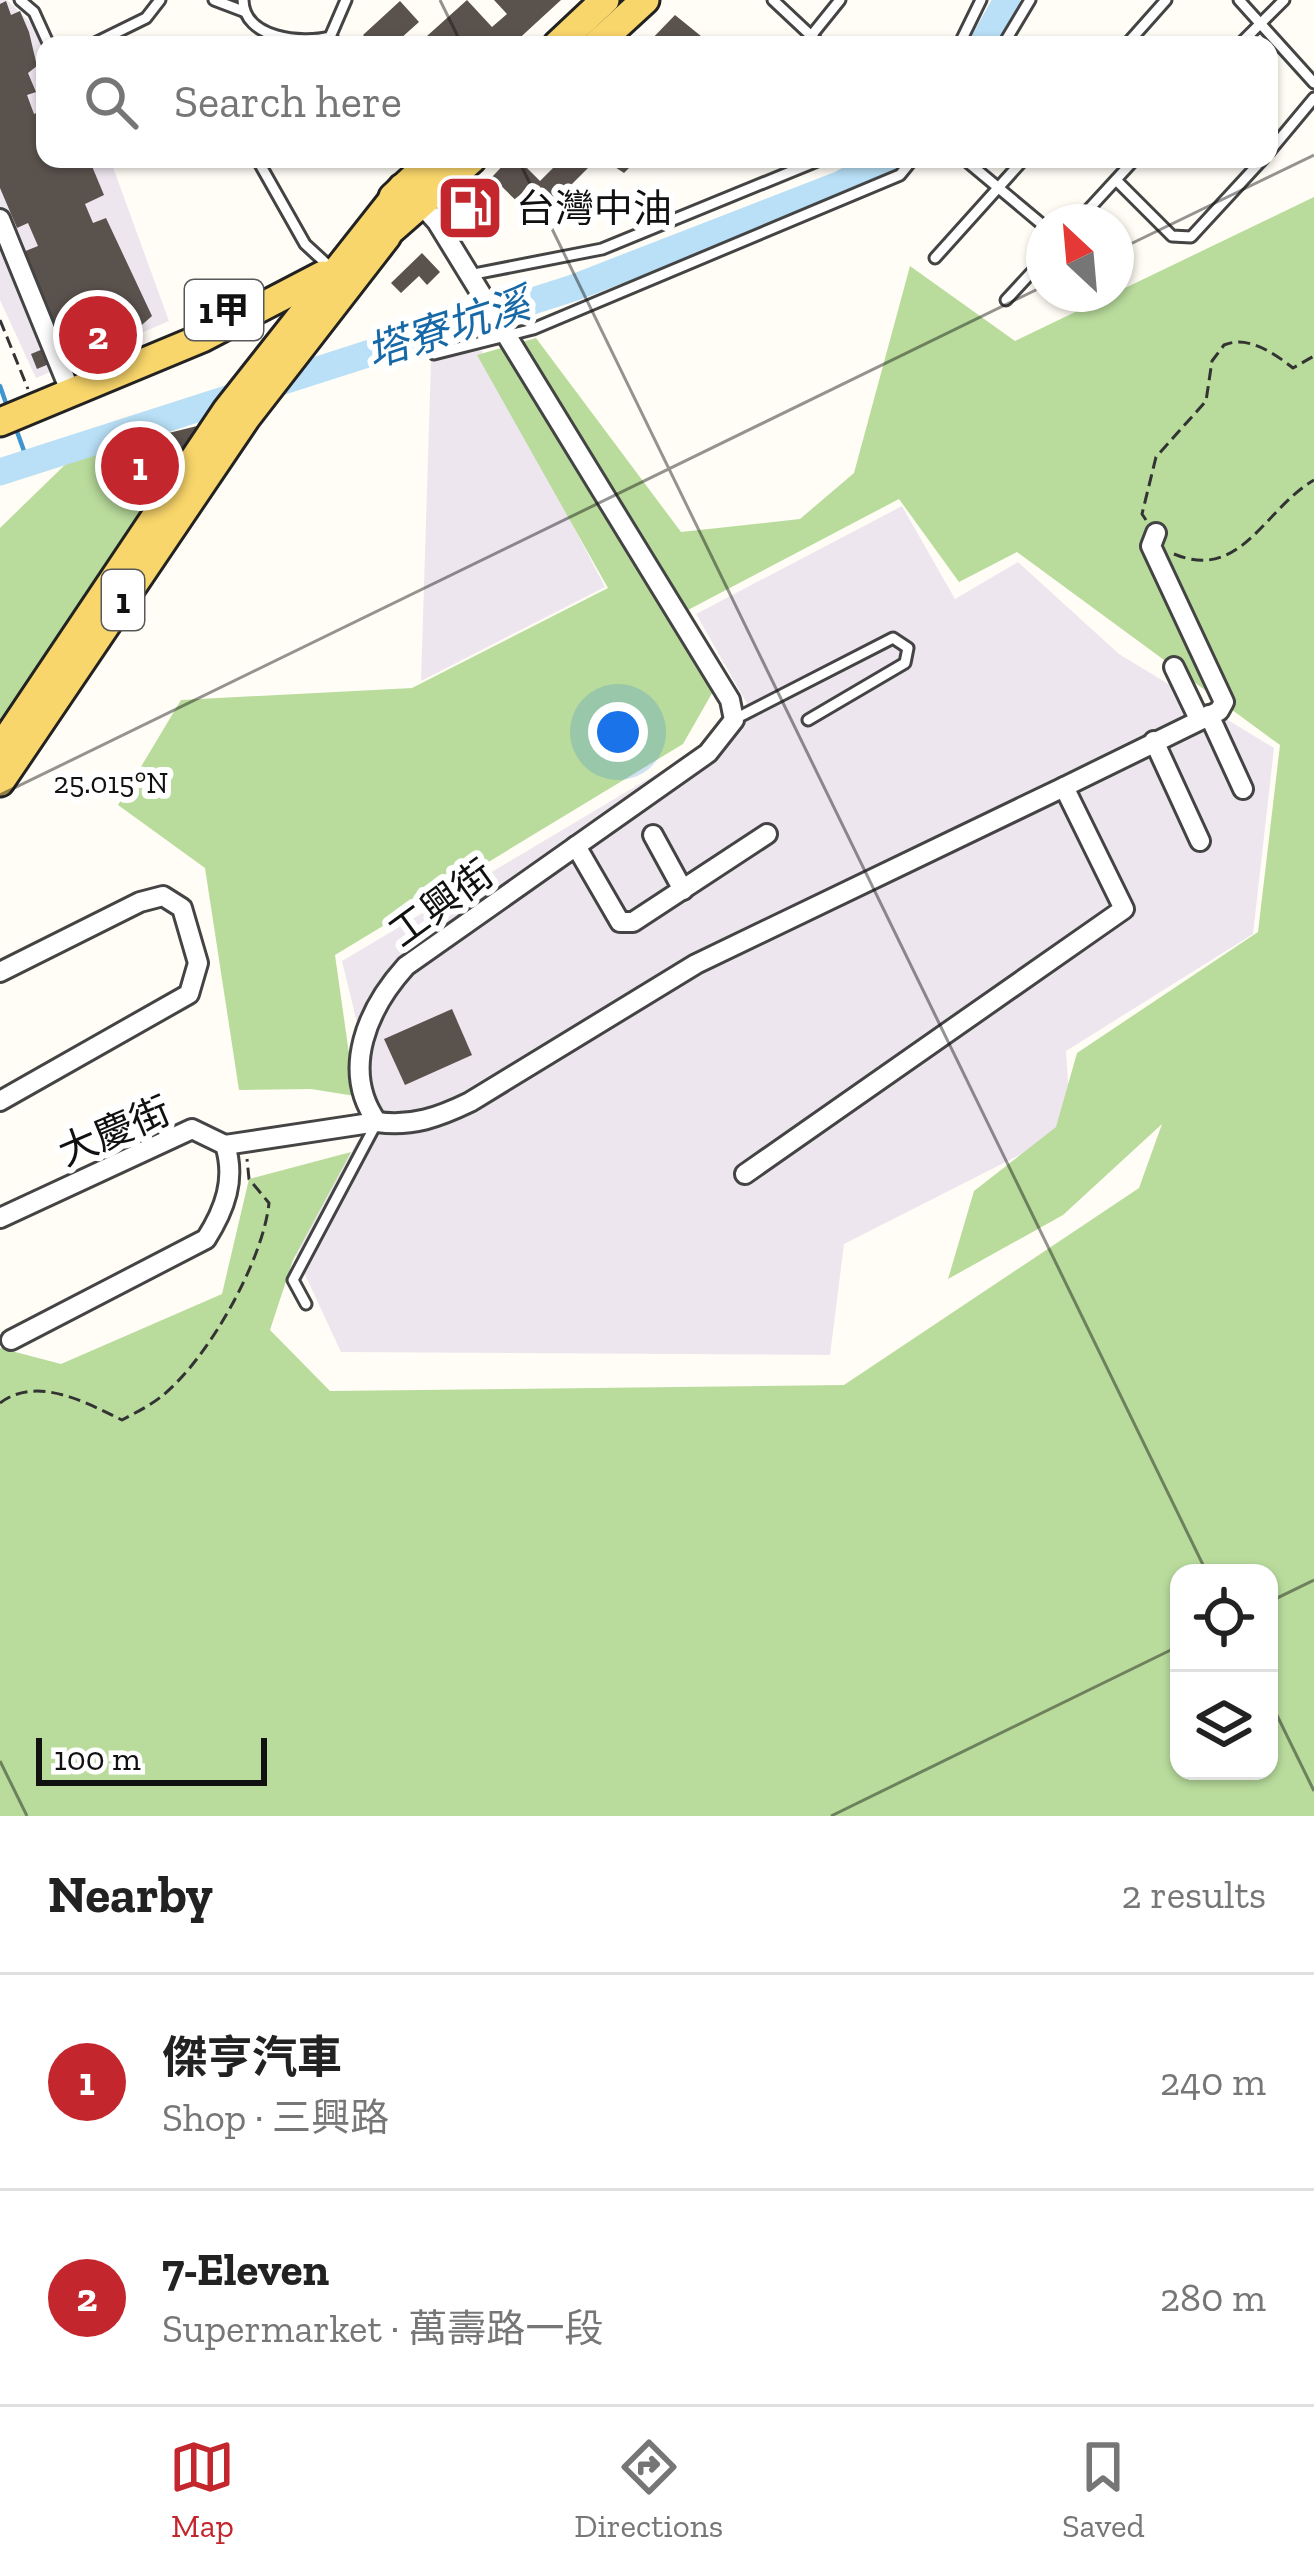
<!DOCTYPE html>
<meta charset="utf-8">
<style>
body{margin:0;font-family:"Zilla Slab","Noto Sans TC",serif;background:#f6f6f6;color:#222}
.controls{position:absolute;right:36px;bottom:36px;display:grid;overflow:hidden;border-radius:24px;box-shadow:0 3px 9px #0004}
.controls button{width:108px;height:108px;display:grid;place-items:center;padding:0;border:0;border-bottom:3px solid #e0e0e0;background:#fff;color:#222;font:60px sans-serif}
.compass{position:absolute;left:1026px;top:204px;width:108px;height:108px;border-radius:50%;background:#fff;box-shadow:0 3px 9px #0004;rotate:334deg}
.scale{position:absolute;left:36px;bottom:30px;width:231px;box-sizing:border-box;padding-left:12px;border:6px solid #111;border-top:0;font-size:33px;line-height:42px;white-space:nowrap;color:#111;-webkit-text-stroke:9px #fff;paint-order:stroke}
.you{position:absolute;left:618px;top:732px;width:42px;height:42px;margin:-30px;border:9px solid #fff;border-radius:50%;background:#1a73e8;box-shadow:0 0 0 18px #1a73e833}
.badge{display:grid;place-items:center;width:78px;height:78px;border-radius:50%;background:#c4262e;color:#fff;font-size:39px;font-weight:700}
.pin{position:absolute;translate:-50% -50%;border:6px solid #fff;box-shadow:0 3px 12px #0006}
.list{margin:0;padding:0;list-style:none}
h2{display:flex;justify-content:space-between;align-items:center;height:156px;margin:0;padding:0 48px;font-size:51px}
h2 small{font-size:39px;font-weight:400;color:#767676}
.list li{display:grid;grid-template-columns:78px 1fr auto;gap:36px;align-items:center;box-sizing:border-box;height:216px;padding:0 48px;border-top:3px solid #e0e0e0}
.list b{display:block;font-size:45px;white-space:nowrap}
.list p{margin:0;font-size:39px;white-space:nowrap;color:#767676}
.list em{font-size:39px;font-style:normal;color:#767676}
.icon{flex:none;width:66px;height:66px;fill:none;stroke:currentColor;stroke-width:2;stroke-linecap:round;stroke-linejoin:round}
.map{position:relative;flex:none;width:1314px;height:1816px;overflow:hidden}
.search{position:absolute;background:#fff;box-shadow:0 3px 9px #0004;left:36px;right:36px;top:36px;height:132px;display:flex;align-items:center;gap:30px;box-sizing:border-box;padding:0 42px;border-radius:24px;color:#767676;font-size:45px}
.sheet{height:588px;background:#fff}
nav{display:flex;justify-content:space-around;align-items:center;box-sizing:border-box;height:168px;border-top:3px solid #e0e0e0;background:#fff;font-size:33px;color:#767676}
nav a{display:grid;justify-items:center;gap:6px}
nav .on{color:#c4262e}
.map>svg:first-child{display:block}
.industrial{fill:#eee6ef}
.forest{fill:#b9dc9c;fill-rule:evenodd}
.lines{fill:none;stroke-linecap:round;stroke-linejoin:round}
.stream{stroke:#3f96cf;stroke-width:4.5}
.river{stroke:#b9e0f7;stroke-width:27}
.building{fill:#5a524d}
.lane-casing{stroke:#444;stroke-width:15}
.street-casing{stroke:#444;stroke-width:24}
.primary-casing{stroke:#222;stroke-width:33}
.path{stroke:#333;stroke-width:3;stroke-dasharray:12 6;stroke-linecap:butt}
.lane{stroke:#fff;stroke-width:9}
.street{stroke:#fff;stroke-width:18}
.primary{stroke:#f9d66b;stroke-width:27}
.ticks{fill:none;stroke:#111;stroke-width:3;stroke-opacity:0.45}
.labels{text-anchor:middle;dominant-baseline:central;stroke-width:12;stroke-linejoin:round;paint-order:stroke}
.shield{fill:#fff;stroke:#585858;stroke-width:3}
.shield-label{font-size:36px;font-weight:bold;fill:#111}
.poi-label{font-size:39px;fill:#111;stroke:#fff;text-anchor:start}
.street-label{font-size:39px;fill:#111;stroke:#fff}
.water-label{font-size:42px;font-style:italic;fill:#1768a6;stroke:#fff}
.ticks-label{font-size:30px;text-anchor:middle;fill:#111;stroke:#fff;stroke-width:12;stroke-linejoin:round;paint-order:stroke}
</style>
<div class="map">
<svg width="1314" height="1816" viewBox="0 0 1314 1816">
<rect width="100%" height="100%" fill="#fffdf5"/>
<g class="industrial">
<polygon points="0,0 7,0 38,30 45,78 45,159 110,159 169,321 36,378 0,300"/>
<polygon points="481,349 605,587 421,681 431,361"/>
<polygon points="902,506 955,599 1018,562 1119,654 1274,748 1253,934 1066,1051 1071,1129 844,1244 830,1355 341,1352 292,1247 378,1109 342,961 754,716 696,614"/>
</g>
<g class="forest">
<path d="M 1314,197 L 1314,1816 L 0,1816 L 0,1348 L 61,1364 L 222,1294 L 249,1179 L 351,1152 L 293,1260 L 270,1330 L 330,1391 L 844,1385 L 1139,1188 L 1162,1124 L 1063,1215 L 948,1279 L 974,1191 L 1056,1127 L 1077,1053 L 1258,932 L 1280,745 L 1017,552 L 959,582 L 899,499 L 688,610 L 723,674 L 683,744 L 335,955 L 355,1096 L 311,1089 L 239,1090 L 205,868 L 118,805 L 181,700 L 412,688 L 608,588 L 477,355 L 536,338 L 681,532 L 800,519 L 854,473 L 910,266 L 1015,341 ZM 1179,1573 L 1269,1573 L 1269,1771 L 1179,1771 Z"/>
<polygon points="103,449 104,488 162,485 0,724 0,528 72,458"/>
</g>
<g class="lines">
<g class="stream">
<polyline points="0,386 8,409"/>
<polyline points="15,426 28,462"/>
</g>
<g class="river">
<polyline points="982,45 1007,0"/>
<polyline points="0,472 573,288 841,184 886,159"/>
</g>
</g>
<g class="building">
<polygon points="467,0 492,27 507,14 494,0 561,0 512,45 465,45 458,37 449,45 417,45"/>
<polygon points="6,1 11,15 20,11 29,32 37,66 28,73 36,92 27,95 34,114 43,110 45,116 45,159 89,159 104,195 85,204 93,223 106,218 152,316 135,331 83,352 66,355 23,252 38,246 28,223 17,228 0,188 0,4"/>
<polygon points="400,1 419,22 400,39 405,45 372,45 363,35"/>
<polygon points="675,15 712,45 676,40 671,45 646,45"/>
<polygon points="509,159 518,159 540,181 562,159 594,162 536,220 492,177"/>
<polygon points="603,159 638,159 624,173"/>
<polygon points="422,253 440,272 427,285 419,276 401,293 391,283"/>
<polygon points="43,349 49,364 37,369 31,354"/>
<polygon points="201,425 165,483 105,485 104,449"/>
<polygon points="452,1009 472,1055 405,1085 384,1039"/>
</g>
<g class="lines">
<g class="lane-casing">
<g id="lane">
<polyline points="20,0 34,12 49,45"/>
<polyline points="214,0 243,11"/>
<path d="M 243,0 C 244,39 302,44 330,37"/>
<polyline points="773,0 821,45"/>
<polyline points="1239,0 1314,83"/>
<polyline points="811,36 840,0"/>
<polyline points="91,45 146,18 160,0"/>
<polyline points="339,45 330,37 346,0"/>
<polyline points="959,45 981,0"/>
<polyline points="1003,45 1030,0"/>
<polyline points="1126,45 1166,0"/>
<polyline points="1239,45 1284,0"/>
<polyline points="1269,152 1314,98"/>
<polyline points="257,159 305,244 330,267"/>
<polyline points="964,159 1044,226"/>
<polyline points="1116,180 1172,236 1191,237 1263,159"/>
<polyline points="1077,222 1135,159"/>
<polyline points="935,258 1024,159"/>
<polyline points="469,275 602,249 822,159"/>
<polyline points="1006,300 1044,259"/>
<polyline points="434,354 533,329 900,175 913,159"/>
<polyline points="735,719 893,638 908,648 905,663 808,720"/>
<polyline points="306,1304 293,1280 376,1124"/>
</g>
</g>
<g class="street-casing">
<g id="street">
<path d="M 415,198 L 437,222 L 730,700 L 734,720 L 708,753 L 406,966 C 368,1008 340,1070 377,1122 C 412,1127 439,1117 470,1102 L 696,964 L 1064,787 L 1124,909 L 745,1174"/>
<polyline points="0,219 71,393"/>
<polyline points="1174,667 1199,719"/>
<polyline points="1209,715 1243,789"/>
<polyline points="1154,741 1200,841"/>
<polyline points="1064,787 1219,711 1224,702 1151,546 1156,533"/>
<polyline points="653,835 683,890"/>
<polyline points="576,846 620,922 633,922 767,834"/>
<polyline points="0,972 140,902 163,896 182,908 198,963 189,994 0,1101"/>
<polyline points="225,1145 377,1122"/>
<path d="M 0,1218 L 192,1129 L 225,1145 C 236,1179 225,1209 206,1239 L 11,1340"/>
</g>
</g>
<g class="primary-casing">
<g id="primary">
<polyline points="557,45 605,0"/>
<polyline points="596,45 645,0"/>
<polyline points="393,197 434,159"/>
<polyline points="376,243 472,159"/>
<polyline points="0,422 202,338 323,275"/>
<polyline points="0,749 227,410 402,188"/>
<polyline points="0,782 246,418 387,236"/>
</g>
</g>
<g class="path">
<polyline points="0,320 28,389"/>
<path d="M 1146,520 L 1142,514 L 1156,457 L 1206,401 L 1212,361 L 1224,345 C 1248,335 1274,353 1293,368 L 1314,356"/>
<path d="M 1174,554 C 1241,582 1264,509 1314,480"/>
<path d="M 0,1403 C 37,1375 87,1403 122,1420 C 135,1413 151,1405 162,1396 C 208,1359 263,1261 269,1203 L 249,1179 L 247,1159"/>
</g>
<use href="#lane" class="lane"/>
<use href="#street" class="street"/>
<use href="#primary" class="primary"/>
</g>
<path class="ticks" d="M 440,0 L 462,45M 518,159 L 1207,1573M 1116,251 L 1314,155M 0,795 L 1044,286M 1269,1602 L 1314,1580M 1269,1699 L 1314,1791M 0,1761 L 27,1816M 831,1816 L 1179,1646"/>
<defs>
<g id="fuel-square" transform="scale(3.45)"><rect x="-9" y="-9" width="18" height="18" rx="4" fill="#c4262e" stroke="#fff"/><path d="M-5.5-6h7V0h2V4h1.3V-2.5L3-4.5l.8-.8L6-3V5H2.5V1h-1V6h-7ZM-4.2-4.7v3.2H.2V-4.7Z" fill="#fff"/></g>
</defs>
<g fill-rule="evenodd">
<use href="#fuel-square" x="470" y="208"/>
</g>
<g class="labels">
<g class="shield">
<rect x="185" y="280" width="78" height="60" rx="9"/>
<rect x="102" y="570" width="42" height="60" rx="9"/>
</g>
<g class="shield-label">
<text x="224" y="310">1甲</text>
<text x="123" y="600">1</text>
</g>
<g class="poi-label">
<text x="516" y="208">台灣中油</text>
</g>
<g class="street-label">
<text transform="translate(441 903) rotate(-36)">工興街</text>
<text transform="translate(114 1131) rotate(-23)">大慶街</text>
</g>
<g class="water-label">
<text transform="translate(448 328) rotate(-18)">塔寮坑溪</text>
</g>
</g>
<g class="ticks-label">
<text x="111" y="793">25.015°N</text>
</g>
</svg>
<div class="controls">
<button><svg class="icon" aria-label="locate" viewBox="0 0 24 24"><circle cx="12" cy="12" r="6"/><path d="M12 2v4M12 18v4M2 12h4M18 12h4"/></svg></button>
<button><svg class="icon" aria-label="layers" viewBox="0 0 24 24"><path d="M12 4l9 5-9 5-9-5zM3 14l9 5 9-5"/></svg></button>
</div>
<svg class="compass" viewBox="-18 -18 36 36"><path d="M0-13l5 13h-10z" fill="#e53935"/><path d="M0 13l5-13h-10z" fill="#767676"/></svg>
<div class="scale">100 m</div>
<div class="you"></div>
<div class="pin badge" style="left:140px;top:466px">1</div>
<div class="pin badge" style="left:98px;top:335px">2</div>
<div class="search"><svg class="icon" aria-label="search" viewBox="0 0 24 24"><circle cx="10" cy="10" r="6"/><path d="M15 15l6 6"/></svg>Search here</div>
</div>
<section class="sheet">
<h2>Nearby<small>2 results</small></h2>
<ul class="list">
<li><span class="badge">1</span><div><b>傑亨汽車</b><p>Shop · 三興路</p></div><em>240 m</em></li>
<li><span class="badge">2</span><div><b>7-Eleven</b><p>Supermarket · 萬壽路一段</p></div><em>280 m</em></li>
</ul>
</section>
<nav>
<a class="on"><svg class="icon" aria-label="map" viewBox="0 0 24 24"><path d="M3 6l6-2 6 2 6-2v14l-6 2-6-2-6 2zM9 4v14M15 6v14"/></svg>Map</a>
<a><svg class="icon" aria-label="directions" viewBox="0 0 24 24"><path d="M12 3l9 9-9 9-9-9zM9 14v-3h6M13 9l2 2-2 2"/></svg>Directions</a>
<a><svg class="icon" aria-label="saved" viewBox="0 0 24 24"><path d="M7 4h10v16l-5-4-5 4z"/></svg>Saved</a>
</nav>
